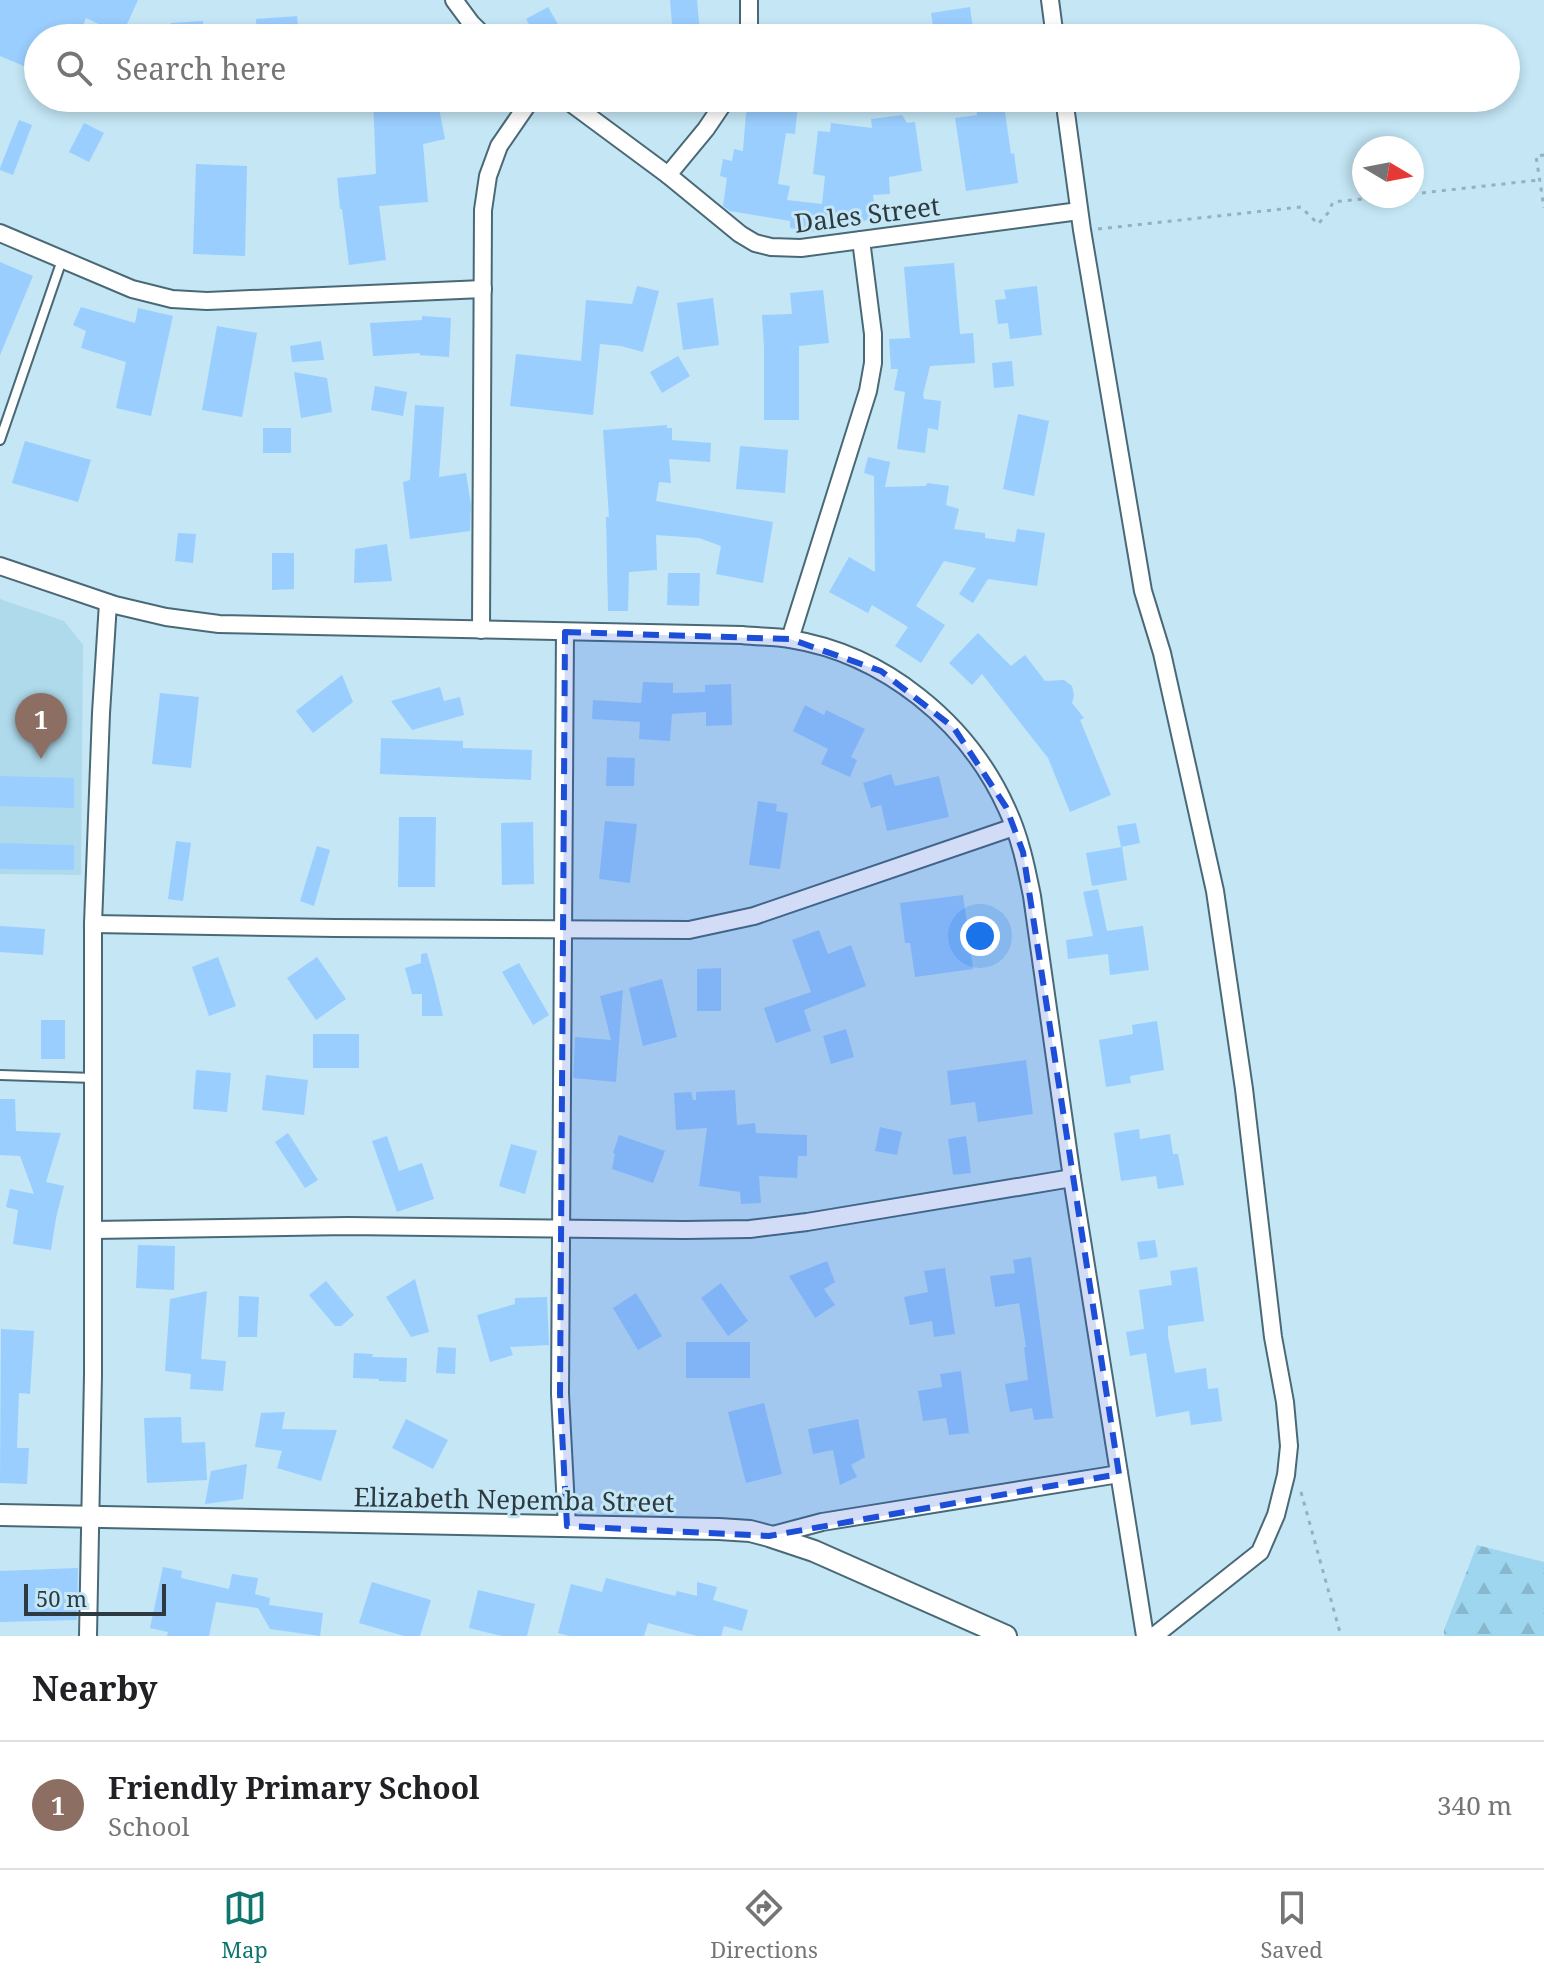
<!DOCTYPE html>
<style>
body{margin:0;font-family:"Noto Serif",serif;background:#f6f6f6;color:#202124}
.compass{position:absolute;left:1352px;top:136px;width:72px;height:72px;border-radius:50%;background:#fff;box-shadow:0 4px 12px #0003;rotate:100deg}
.scale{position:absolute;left:24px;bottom:20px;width:142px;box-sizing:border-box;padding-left:8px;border:4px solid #2d3a40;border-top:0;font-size:22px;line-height:28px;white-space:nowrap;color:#2d3a40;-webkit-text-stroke:6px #c4e6f5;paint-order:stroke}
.you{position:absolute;left:980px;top:936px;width:28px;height:28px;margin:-20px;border:6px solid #fff;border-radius:50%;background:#1a73e8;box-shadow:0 0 0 12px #1a73e833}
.badge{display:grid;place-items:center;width:52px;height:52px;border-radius:50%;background:#0f766e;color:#fff;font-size:26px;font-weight:700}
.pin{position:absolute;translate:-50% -66px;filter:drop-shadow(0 2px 4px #0008)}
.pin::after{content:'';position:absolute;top:42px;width:28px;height:24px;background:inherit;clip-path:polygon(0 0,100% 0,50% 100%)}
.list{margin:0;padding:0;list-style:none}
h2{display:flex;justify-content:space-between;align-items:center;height:104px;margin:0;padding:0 32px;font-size:34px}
h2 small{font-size:26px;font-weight:400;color:#757577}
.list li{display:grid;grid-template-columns:52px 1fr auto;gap:24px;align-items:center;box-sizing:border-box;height:128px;padding:0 32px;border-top:2px solid #e0e0e0}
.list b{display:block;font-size:30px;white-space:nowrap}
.list p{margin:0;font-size:26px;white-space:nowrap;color:#757577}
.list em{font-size:26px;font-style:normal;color:#757577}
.icon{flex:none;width:44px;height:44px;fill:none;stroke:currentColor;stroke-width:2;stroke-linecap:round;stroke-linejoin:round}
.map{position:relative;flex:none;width:1544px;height:1636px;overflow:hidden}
.search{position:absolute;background:#fff;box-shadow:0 4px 12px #0003;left:24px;right:24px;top:24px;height:88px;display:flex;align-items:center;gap:20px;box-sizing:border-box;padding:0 28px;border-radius:44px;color:#757577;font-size:30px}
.sheet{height:232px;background:#fff}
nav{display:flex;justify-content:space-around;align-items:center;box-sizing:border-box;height:112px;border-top:2px solid #e0e0e0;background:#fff;font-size:22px;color:#757577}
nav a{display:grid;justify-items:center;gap:4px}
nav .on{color:#0f766e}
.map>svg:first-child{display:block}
.built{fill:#afdaec}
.forest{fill:url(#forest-firs)}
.building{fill:#9aceff}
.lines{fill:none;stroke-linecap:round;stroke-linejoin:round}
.service-casing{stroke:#4a6976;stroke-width:12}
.minor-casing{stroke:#4a6976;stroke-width:20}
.tertiary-casing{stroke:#4a6976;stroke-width:24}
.path{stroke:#96b1be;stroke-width:3;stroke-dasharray:4 6;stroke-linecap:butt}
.service{stroke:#fff;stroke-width:8}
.minor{stroke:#fff;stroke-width:16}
.tertiary{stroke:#fff;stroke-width:20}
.marked{fill:#1d4ed8;fill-opacity:0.2;stroke:#1d4ed8;stroke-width:6;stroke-dasharray:16 10;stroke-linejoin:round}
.labels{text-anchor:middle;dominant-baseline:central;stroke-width:6;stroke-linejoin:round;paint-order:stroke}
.street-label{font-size:26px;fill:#2d3a40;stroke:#c4e6f5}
</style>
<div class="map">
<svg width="1544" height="1636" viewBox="0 0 1544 1636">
<defs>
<pattern id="forest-firs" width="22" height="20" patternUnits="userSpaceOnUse" patternTransform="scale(2)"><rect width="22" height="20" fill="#9dd6ee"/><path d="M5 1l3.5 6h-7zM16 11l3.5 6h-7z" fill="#88b8cd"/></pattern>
</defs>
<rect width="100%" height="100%" fill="#c4e6f5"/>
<polygon class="built" points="0,599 64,621 83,645 81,875 0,874"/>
<polygon class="forest" points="1477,1545 1544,1562 1544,1636 1444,1636 1444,1630"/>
<g class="building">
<polygon points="0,0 138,0 122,35 86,18 78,38 38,38 38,72 0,56"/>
<polygon points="670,0 697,0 700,33 673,36"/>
<polygon points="548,7 566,38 537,38 526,19"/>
<polygon points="970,7 973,29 961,31 962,38 935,38 931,13"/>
<polygon points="297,16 299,38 257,38 256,19"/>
<polygon points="203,21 203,38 170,38 171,23"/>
<polygon points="373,98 437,98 445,139 423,144 428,202 379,206 386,260 349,265 342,209 340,209 337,178 376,174"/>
<polygon points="975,98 1003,98 1011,154 1014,153 1018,183 966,191 955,118 977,115"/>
<polygon points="762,101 798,105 795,134 786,133 778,184 790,186 787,200 822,204 825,176 813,174 818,131 830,132 831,123 872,128 871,119 902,115 907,123 915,122 922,171 889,177 890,194 873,195 876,219 819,227 818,232 790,228 790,221 730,211 723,206 727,178 720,176 723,159 732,161 734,149 743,151 746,113"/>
<polygon points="19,120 32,125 13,175 0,170 0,168"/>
<polygon points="84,123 104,133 89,162 69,152"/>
<polygon points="196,164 247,166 245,256 193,254"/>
<polygon points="0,262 33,276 0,355"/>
<polygon points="954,263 960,334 973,333 975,363 930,366 923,395 924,399 941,401 938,430 928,428 925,453 897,449 905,392 894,390 898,369 891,369 889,339 910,338 904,267"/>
<polygon points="637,286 659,291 643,352 621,346 600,344 593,415 510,406 516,354 581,361 586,300 632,304"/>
<polygon points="1037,286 1042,335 1010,339 1008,323 998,324 995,300 1006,299 1004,290"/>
<polygon points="823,290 829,343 799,346 799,420 764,420 764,347 762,315 792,314 790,293"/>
<polygon points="713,298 719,345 683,350 677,303"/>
<polygon points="81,307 135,323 138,308 173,316 151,416 116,408 126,362 81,348 86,331 73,325"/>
<polygon points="422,316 451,318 449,357 420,355 420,353 373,356 370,323 422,320"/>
<polygon points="217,326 257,333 242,417 202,410"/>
<polygon points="321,341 324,360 292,362 290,346"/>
<polygon points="678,356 690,376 662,393 650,372"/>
<polygon points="1012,361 1014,386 994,388 992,363"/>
<polygon points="294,372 327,378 332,412 301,418"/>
<polygon points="375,386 407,392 403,416 371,410"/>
<polygon points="415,405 444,407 439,477 466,473 471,505 470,531 410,539 403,482 410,480"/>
<polygon points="1018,414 1049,421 1034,496 1003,489"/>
<polygon points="667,425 667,428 672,428 672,440 711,443 710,462 669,459 671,483 659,482 656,501 773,522 763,583 716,574 721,546 699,538 656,535 657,570 629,572 628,611 608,611 606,517 609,517 603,430"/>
<rect x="263" y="428" width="28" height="25"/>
<polygon points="25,441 91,460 78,502 12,483"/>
<polygon points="740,446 788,450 785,493 736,489"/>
<polygon points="868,457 890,462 885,487 926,486 927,483 949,486 946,505 959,509 954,529 985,533 985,538 1015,542 1017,529 1045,533 1037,586 988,579 973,603 959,594 976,568 944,561 916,606 945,625 921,663 895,646 908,627 872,605 868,613 829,592 849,557 875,572 874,476 864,473"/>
<polygon points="178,533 196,534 193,563 175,561"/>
<polygon points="387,544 392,581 354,583 355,549"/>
<polygon points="272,553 294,553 294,589 272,590"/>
<polygon points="668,573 700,573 699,606 667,605"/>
<polygon points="978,633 1011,666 1025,655 1045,681 1064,680 1072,686 1074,695 1072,703 1084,718 1080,720 1111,795 1070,812 1048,758 982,674 972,685 949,663"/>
<polygon points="342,675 353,702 313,733 296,711"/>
<polygon points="643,682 673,683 673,693 705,692 705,685 731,684 732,725 706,726 706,712 672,714 670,741 639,739 640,722 592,719 593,700 641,703"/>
<polygon points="440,687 444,701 460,697 464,715 412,730 391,701"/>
<polygon points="160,693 199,697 191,768 152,764"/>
<polygon points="805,705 824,715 826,710 865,729 851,757 857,760 850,777 821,764 828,749 793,731"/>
<polygon points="381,738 463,741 463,748 532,750 531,780 380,774"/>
<polygon points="607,757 635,758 634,786 606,786"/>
<polygon points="891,774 895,786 939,776 949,817 887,831 881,805 871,808 863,783"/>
<polygon points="0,776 74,778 74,808 0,806"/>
<polygon points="758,801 777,804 776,811 788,813 780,869 749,865"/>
<polygon points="399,817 436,817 435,887 398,887"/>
<polygon points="605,821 637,824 630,883 599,879"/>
<polygon points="533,822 534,884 502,885 501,823"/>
<polygon points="1136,823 1140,843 1121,847 1117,826"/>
<polygon points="176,841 191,843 183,901 168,899"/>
<polygon points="0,843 74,845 74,870 0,869"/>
<polygon points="317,846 330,850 314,906 300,901"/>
<polygon points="1122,847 1127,880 1092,886 1086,853"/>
<polygon points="1098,889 1107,931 1143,926 1149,970 1110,975 1108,954 1068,959 1066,940 1093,936 1083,892"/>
<polygon points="963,895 973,969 915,977 910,943 905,943 900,903"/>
<polygon points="0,926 45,929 43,955 0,952"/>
<polygon points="819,930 828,954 851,945 866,986 804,1010 811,1031 776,1043 764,1008 811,992 792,940"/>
<polygon points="427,953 435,982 443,1016 422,1016 422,994 412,994 405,968 421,963 421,954"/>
<polygon points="218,957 236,1006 209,1016 192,967"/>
<polygon points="317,957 346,999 316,1020 287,978"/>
<polygon points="519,963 549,1015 533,1025 502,972"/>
<polygon points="721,968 721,1011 697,1011 697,969"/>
<polygon points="662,979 677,1037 643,1046 629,988"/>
<polygon points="623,990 616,1082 573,1078 575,1037 611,1040 600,996"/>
<rect x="41" y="1020" width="24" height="39"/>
<polygon points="1157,1021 1164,1070 1130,1076 1131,1083 1106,1087 1099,1040 1133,1034 1132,1025"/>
<polygon points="846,1029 854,1057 831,1064 823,1036"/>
<rect x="313" y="1034" width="46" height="34"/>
<polygon points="1026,1060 1033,1114 978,1122 975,1102 951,1105 947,1071"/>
<polygon points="196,1070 231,1073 227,1112 193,1109"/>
<polygon points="266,1075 308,1080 304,1115 262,1110"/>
<polygon points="735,1090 737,1125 755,1123 756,1133 807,1135 807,1156 798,1156 797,1178 759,1176 761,1203 741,1204 740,1192 699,1186 707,1128 676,1130 674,1093 691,1092 693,1100 696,1100 696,1092"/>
<polygon points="0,1099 15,1099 16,1131 61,1133 46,1182 64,1186 56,1218 51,1250 13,1244 18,1210 6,1207 10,1189 34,1194 20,1156 0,1155"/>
<polygon points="880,1127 902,1132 897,1155 875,1151"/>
<polygon points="1139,1129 1140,1139 1170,1134 1173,1154 1178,1154 1184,1185 1158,1189 1156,1176 1121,1181 1114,1133"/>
<polygon points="288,1133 318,1180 305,1188 275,1142"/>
<polygon points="619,1135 665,1151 653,1183 612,1169 615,1154 613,1153"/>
<polygon points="387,1136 399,1171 422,1163 434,1199 397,1212 372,1141"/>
<polygon points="966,1136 971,1173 953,1175 948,1139"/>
<polygon points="511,1144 537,1151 525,1194 499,1186"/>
<polygon points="1155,1240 1158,1257 1140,1260 1137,1242"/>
<polygon points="138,1245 175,1246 174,1290 136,1288"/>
<polygon points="1031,1257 1053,1418 1034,1420 1032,1408 1010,1412 1005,1384 1028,1380 1024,1347 1026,1347 1019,1303 995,1307 990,1276 1015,1273 1013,1260"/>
<polygon points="827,1261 835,1282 824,1289 835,1305 815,1318 789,1276"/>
<polygon points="1197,1267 1204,1321 1168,1326 1168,1336 1175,1373 1206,1368 1208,1389 1218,1388 1222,1421 1191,1425 1189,1411 1156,1417 1146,1353 1130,1356 1126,1332 1144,1329 1139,1290 1172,1285 1170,1271"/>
<polygon points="945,1268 955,1334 934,1337 932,1321 910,1325 904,1297 928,1292 924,1271"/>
<polygon points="415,1279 429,1332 411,1337 386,1297"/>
<polygon points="326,1281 354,1315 341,1326 335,1326 309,1295"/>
<polygon points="721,1283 748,1321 728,1336 701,1298"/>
<polygon points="207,1291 201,1359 226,1361 223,1391 190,1389 191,1374 165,1371 170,1299"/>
<polygon points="636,1293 662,1336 638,1350 613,1308"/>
<polygon points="239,1296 259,1297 257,1337 238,1337"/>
<polygon points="547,1297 549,1345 510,1347 513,1355 490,1362 477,1315 515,1304 515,1298"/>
<polygon points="1,1329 34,1331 30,1394 19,1393 17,1448 29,1448 27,1484 0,1483"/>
<rect x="686" y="1342" width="64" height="36"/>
<polygon points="438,1347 456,1348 455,1374 436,1373"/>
<polygon points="354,1353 373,1354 372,1357 407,1358 406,1382 379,1381 379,1379 353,1378"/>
<polygon points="961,1371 969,1433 949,1435 946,1418 923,1421 918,1391 942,1387 940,1374"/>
<polygon points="764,1403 782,1474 746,1483 728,1412"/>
<polygon points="285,1412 282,1429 337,1430 321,1481 277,1468 282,1451 255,1447 261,1413"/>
<polygon points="181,1417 182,1443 205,1442 207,1480 147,1483 144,1418"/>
<polygon points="406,1419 448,1440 433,1469 392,1448"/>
<polygon points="858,1419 865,1457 851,1465 857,1477 840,1485 833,1450 813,1454 808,1429"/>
<polygon points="247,1464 243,1499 205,1504 211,1471"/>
<polygon points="163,1567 182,1571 181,1578 229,1589 232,1574 258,1578 255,1594 270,1598 269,1605 323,1613 320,1636 270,1629 258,1608 216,1602 209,1636 167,1636 168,1632 150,1628"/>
<polygon points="78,1568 77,1620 0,1622 0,1571"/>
<polygon points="606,1578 675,1596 677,1591 697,1596 697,1582 717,1587 713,1600 748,1610 742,1631 724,1626 721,1636 697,1636 648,1623 644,1636 569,1636 558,1633 571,1584 602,1592"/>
<polygon points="372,1582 431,1600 420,1636 404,1636 359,1623"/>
<polygon points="478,1590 535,1604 527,1636 502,1636 469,1628"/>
</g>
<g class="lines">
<g class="service-casing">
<g id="service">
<polyline points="0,440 62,260"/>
<polyline points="0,1075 94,1078"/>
</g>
</g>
<g class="minor-casing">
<g id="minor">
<polyline points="454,0 471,23 486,38"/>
<polyline points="749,0 749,38"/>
<polyline points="1050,0 1055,38"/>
<polyline points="564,98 668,175 740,234 755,243 771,247 801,248 1079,211"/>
<polyline points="1064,98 1082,230 1143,591 1162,653 1215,891 1244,1089 1273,1337 1285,1402 1289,1446 1286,1475 1276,1515 1260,1552 1154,1636"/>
<polyline points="668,175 706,129 727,98"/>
<polyline points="0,233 132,289 172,299 207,301 483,289"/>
<path d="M 0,566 L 115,605 L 166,617 L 219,624 L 742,635 C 758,637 774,636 790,639 C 884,654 968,722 1007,809 C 1020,837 1026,866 1032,896 L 1072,1178 L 1145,1636"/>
<polyline points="481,630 483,210 488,176 499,146 532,98"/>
<polyline points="565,632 560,1394 567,1526"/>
<polyline points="790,639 868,391 873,363 873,334 861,240"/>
<polyline points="93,924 335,928 689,930 754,916 1014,827"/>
<polyline points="93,1230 348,1226 685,1230 750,1229 807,1222 1072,1178"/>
<polyline points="769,1536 822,1522 1119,1474"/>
<polyline points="88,1636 93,1375 93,924 101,713 108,603"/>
</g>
</g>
<g class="tertiary-casing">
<polyline id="tertiary" points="0,1515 719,1529 750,1531 769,1536 814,1551 1006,1636"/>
</g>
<g class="path">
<polyline points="1544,155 1536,156 1544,208"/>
<polyline points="1412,194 1539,180"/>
<polyline points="1098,229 1301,207 1318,224 1328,213 1333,202 1390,196"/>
<polyline points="1301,1492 1341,1636"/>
</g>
<use href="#service" class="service"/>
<use href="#minor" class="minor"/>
<use href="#tertiary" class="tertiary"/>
</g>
<path class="marked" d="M 565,632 L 790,639 L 881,671 L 954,728 L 1006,807 L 1023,852 L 1119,1474 L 769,1536 L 567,1526 L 560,1394 Z"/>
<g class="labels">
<g class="street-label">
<text transform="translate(867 214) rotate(-7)">Dales Street</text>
<text transform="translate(514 1499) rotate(1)">Elizabeth Nepemba Street</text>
</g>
</g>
</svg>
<svg class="compass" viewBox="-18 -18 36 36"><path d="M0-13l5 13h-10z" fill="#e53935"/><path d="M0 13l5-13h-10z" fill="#757577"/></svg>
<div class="scale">50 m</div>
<div class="you"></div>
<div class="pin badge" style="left:41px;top:759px;background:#8d6e63">1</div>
<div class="search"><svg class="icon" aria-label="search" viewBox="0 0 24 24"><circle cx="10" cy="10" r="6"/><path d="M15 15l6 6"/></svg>Search here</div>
</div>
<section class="sheet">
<h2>Nearby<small></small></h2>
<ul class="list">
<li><span class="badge" style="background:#8d6e63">1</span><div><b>Friendly Primary School</b><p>School</p></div><em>340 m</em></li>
</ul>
</section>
<nav>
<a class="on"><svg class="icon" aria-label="map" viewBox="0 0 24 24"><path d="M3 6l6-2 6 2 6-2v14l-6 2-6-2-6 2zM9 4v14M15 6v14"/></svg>Map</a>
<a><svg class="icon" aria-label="directions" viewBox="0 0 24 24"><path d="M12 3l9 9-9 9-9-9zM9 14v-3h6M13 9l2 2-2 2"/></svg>Directions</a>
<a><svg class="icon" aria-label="saved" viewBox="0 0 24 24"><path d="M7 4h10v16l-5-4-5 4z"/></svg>Saved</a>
</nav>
